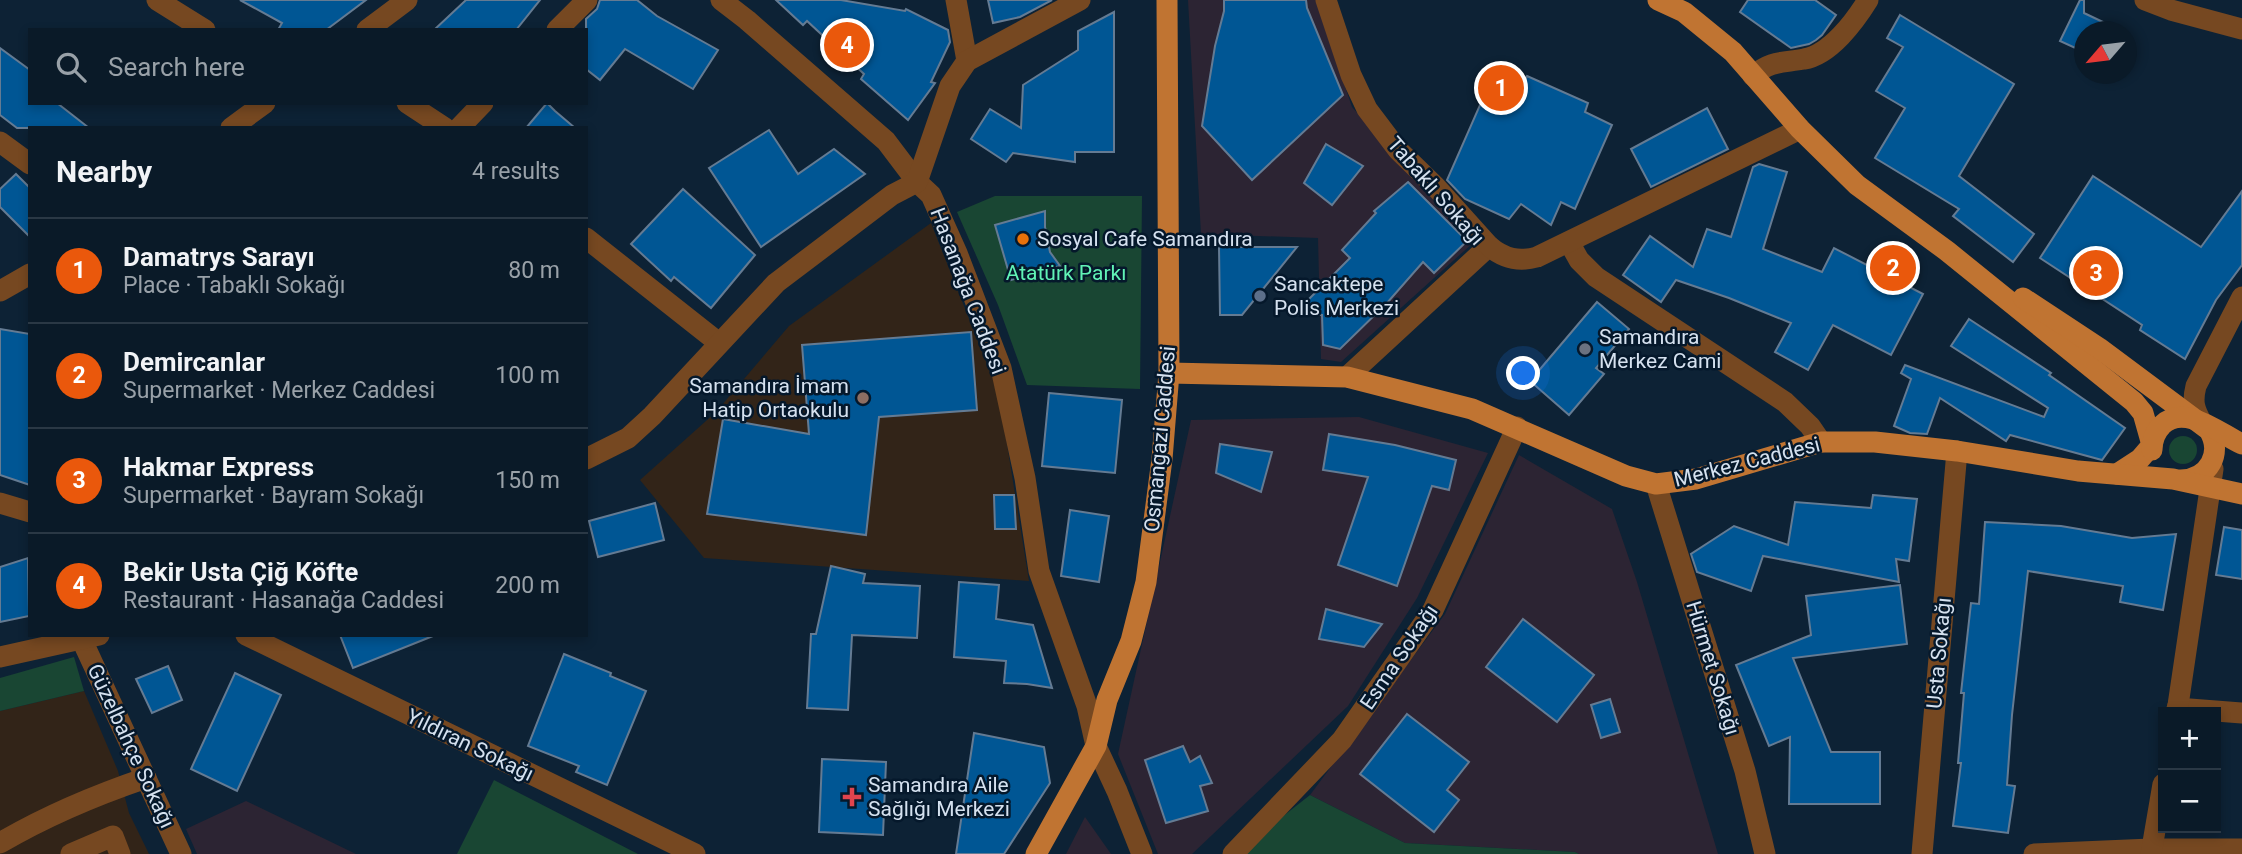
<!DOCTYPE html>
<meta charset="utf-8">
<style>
body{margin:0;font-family:Roboto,sans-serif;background:#182734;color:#f1f3f6}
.controls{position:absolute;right:21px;bottom:21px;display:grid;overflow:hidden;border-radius:0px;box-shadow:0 4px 10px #0003}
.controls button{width:63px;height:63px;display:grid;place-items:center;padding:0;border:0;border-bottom:2px solid #2a3845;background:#0a1a28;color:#f1f3f6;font:35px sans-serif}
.compass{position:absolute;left:2074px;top:21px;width:63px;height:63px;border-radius:50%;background:#0a1a28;box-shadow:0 4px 10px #0003;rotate:242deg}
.you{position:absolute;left:1524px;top:374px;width:24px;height:24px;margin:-18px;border:5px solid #fff;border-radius:50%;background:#1a73e8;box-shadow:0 0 0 10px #1a73e833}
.badge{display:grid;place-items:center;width:46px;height:46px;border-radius:50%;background:#ea580c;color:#fff;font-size:23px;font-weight:700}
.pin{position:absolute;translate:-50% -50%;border:4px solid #fff;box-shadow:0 2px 7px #0006}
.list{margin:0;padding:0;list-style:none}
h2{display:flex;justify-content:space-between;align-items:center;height:91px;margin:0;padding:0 28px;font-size:30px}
h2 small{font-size:23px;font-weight:400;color:#99a1a8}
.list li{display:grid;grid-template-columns:46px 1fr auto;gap:21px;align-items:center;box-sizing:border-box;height:105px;padding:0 28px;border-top:2px solid #2a3845}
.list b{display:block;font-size:26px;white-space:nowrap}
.list p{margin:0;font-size:23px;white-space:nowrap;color:#99a1a8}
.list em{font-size:23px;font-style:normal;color:#99a1a8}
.icon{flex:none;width:38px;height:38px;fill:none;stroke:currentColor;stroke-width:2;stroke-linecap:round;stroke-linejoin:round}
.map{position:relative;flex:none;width:2242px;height:854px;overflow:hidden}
.search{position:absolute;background:#0a1a28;box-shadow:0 4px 10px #0003;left:28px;top:28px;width:560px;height:77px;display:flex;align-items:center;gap:18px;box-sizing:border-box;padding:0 24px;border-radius:0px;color:#99a1a8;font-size:26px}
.panel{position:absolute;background:#0a1a28;box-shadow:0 4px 10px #0003;left:28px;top:126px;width:560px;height:511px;border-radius:0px}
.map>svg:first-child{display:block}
.commercial{fill:#2c2433}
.education{fill:#322418}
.green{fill:#194633}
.building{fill:#005694;stroke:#647b93;stroke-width:2}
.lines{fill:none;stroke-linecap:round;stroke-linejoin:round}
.minor{stroke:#764821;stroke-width:21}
.major{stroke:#c07432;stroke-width:21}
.food-dot{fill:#e8710a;stroke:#05182b;stroke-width:2.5}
.service-dot{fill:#5c6f8a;stroke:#05182b;stroke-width:2.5}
.worship-dot{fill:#6b7280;stroke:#05182b;stroke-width:2.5}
.education-dot{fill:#8d6e63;stroke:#05182b;stroke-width:2.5}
.health-dot{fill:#e0444e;stroke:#05182b;stroke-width:2.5}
.labels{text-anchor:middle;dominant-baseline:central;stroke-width:5;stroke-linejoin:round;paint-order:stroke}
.street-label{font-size:21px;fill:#d5e1ef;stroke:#05182b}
.poi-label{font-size:21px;fill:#d5e1ef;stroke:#05182b;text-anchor:start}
.park-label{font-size:21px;fill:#61f3b6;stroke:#05182b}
</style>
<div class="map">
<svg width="2242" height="854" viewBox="0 0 2242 854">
<rect width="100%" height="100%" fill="#0d2235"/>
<g class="commercial">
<polygon points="1188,0 1321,0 1325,28 1352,107 1474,242 1341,362 1321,359 1318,238 1201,234"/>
<polygon points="1359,417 1488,453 1417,598 1348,706 1192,854 1158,854 1118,754 1191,420"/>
<polygon points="1519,455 1612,509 1637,582 1718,854 1579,854 1575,852 1405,843 1310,795 1445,614"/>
<polygon points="246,801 356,854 197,854 186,829"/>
<polygon points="1085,817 1111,854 1066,854"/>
</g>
<g class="education">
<polygon points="931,223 995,384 1006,438 1029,581 704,558 640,480 716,412 789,326"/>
<polygon points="84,691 118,771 129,813 149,854 0,854 0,711"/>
</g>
<g class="green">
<polygon points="995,196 1142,196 1140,389 1027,385 998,305 957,212"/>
<circle cx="2183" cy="450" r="14"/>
<polygon points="74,657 84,691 0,711 0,678"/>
<polygon points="494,780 638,854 457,854"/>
<polygon points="1310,795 1405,843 1575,852 1579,854 1235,854"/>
</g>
<g class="building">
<polygon points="240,0 366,0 326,30 278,30 282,23"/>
<polygon points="466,0 540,0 516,30 434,30"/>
<polygon points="600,0 637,0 657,16 718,50 693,89 625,49 600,80 586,69 586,19 597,9"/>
<polygon points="776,0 841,0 905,11 906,9 948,30 950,42 931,82 935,83 908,120 861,79 864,74 807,21 803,25"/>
<polygon points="988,0 1052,0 1020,17 993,23"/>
<polygon points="1224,0 1306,0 1307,8 1343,95 1252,180 1202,126 1215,46 1224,11"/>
<polygon points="1748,0 1815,0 1836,15 1822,35 1816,40 1809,44 1791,48 1740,12"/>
<polygon points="2080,0 2084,0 2084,13 2124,32 2084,32 2084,52 2060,41"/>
<polygon points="1114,12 1114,152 1075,152 1075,162 1013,153 1006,162 971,139 990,109 1021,128 1023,85 1078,50 1078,31"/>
<polygon points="1900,15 2014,84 1959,176 2034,234 2013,262 1953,216 1959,209 1875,158 1905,108 1876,91 1903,47 1887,38"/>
<polygon points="0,48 30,70 30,103 57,103 89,128 17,128 0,115"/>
<polygon points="1527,76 1588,103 1585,112 1612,125 1575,209 1561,202 1551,225 1521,204 1509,219 1465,199 1447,180 1491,80 1520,93"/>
<polygon points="547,103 555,111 575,128 526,128"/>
<polygon points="1707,108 1728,149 1651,187 1631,149"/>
<polygon points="769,130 798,174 834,149 865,174 761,247 709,168"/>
<polygon points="1326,144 1363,166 1332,205 1304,183"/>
<polygon points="1759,164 1787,172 1763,249 1822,272 1834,248 1923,294 1891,355 1833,325 1808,370 1775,352 1791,323 1729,298 1676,280 1661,302 1623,275 1650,236 1693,267 1707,229 1731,237 1753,167"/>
<polygon points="16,174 30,188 30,237 0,207 0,189"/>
<polygon points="2093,176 2201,247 2242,191 2242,265 2216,300 2185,359 2140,330 2142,325 2040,258"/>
<polygon points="1408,182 1467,241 1434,273 1423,262 1387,303 1340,349 1323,345 1322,315 1293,315 1350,258 1342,250 1376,213 1374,211"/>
<polygon points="683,189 755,255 711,308 674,277 671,281 631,244"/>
<polygon points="1045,211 1045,227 1050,252 1060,266 1011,280 995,225"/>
<polygon points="1219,247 1297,247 1242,315 1220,315"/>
<polygon points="1597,302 1629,329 1596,368 1604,374 1569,415 1530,381"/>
<polygon points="1969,319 2051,373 2049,375 2125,428 2102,460 2010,435 2006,441 1940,398 1927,434 1910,433 1894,426 1911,379 1901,373 1905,365 2044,417 2048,408 1951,346"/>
<polygon points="0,329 30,334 30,485 0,475"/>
<polygon points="971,332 977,410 879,417 866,535 707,514 723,419 809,434 802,345"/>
<polygon points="1049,393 1122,400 1115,473 1042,466"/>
<polygon points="1329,434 1395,445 1456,460 1449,490 1432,486 1397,586 1338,565 1368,477 1323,470"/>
<polygon points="1220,444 1272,452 1261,492 1216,473"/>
<polygon points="994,495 1014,495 1016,529 995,529"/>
<polygon points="1873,495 1917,499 1909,561 1896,559 1899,582 1763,556 1751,591 1697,572 1691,554 1734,526 1788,545 1795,502 1871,508"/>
<polygon points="655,503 664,540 598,557 589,521"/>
<polygon points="1070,510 1109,516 1099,582 1061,576"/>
<polygon points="1985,522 2061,526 2132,538 2176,534 2163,610 2120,602 2123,586 2028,571 2012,715 2007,785 2015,786 2008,833 1953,826 1961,763 1958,763 1964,693 1961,693 1971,603 1979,604"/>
<polygon points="2224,527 2242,530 2242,579 2216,575"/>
<polygon points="28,558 29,616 0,622 0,567"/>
<polygon points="831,566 865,574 863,583 920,586 917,638 852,635 848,710 807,708 811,634 816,634"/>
<polygon points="959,582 999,585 996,619 1033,625 1052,688 1027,684 1004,683 1006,661 954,657"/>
<polygon points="1900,585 1907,644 1793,658 1831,752 1880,752 1880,804 1789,804 1790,737 1769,746 1736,665 1811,635 1806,596"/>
<polygon points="1326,609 1382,624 1364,647 1319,639"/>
<polygon points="1523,619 1594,675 1557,722 1486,667"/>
<polygon points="340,635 433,635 433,636 353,668"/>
<polygon points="564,654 611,673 610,676 646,691 607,785 576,772 579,766 528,746"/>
<polygon points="168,666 182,700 152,713 136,679"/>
<polygon points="235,673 281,695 237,791 191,769"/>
<polygon points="1610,699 1620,732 1601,738 1591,705"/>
<polygon points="1407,714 1469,762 1447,790 1459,800 1434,832 1360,774"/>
<polygon points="974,733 1044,747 1050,783 1004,854 956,854"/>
<polygon points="1183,746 1190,762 1200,756 1212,783 1200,786 1208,811 1166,823 1145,760"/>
<polygon points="822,759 886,762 883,835 819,832"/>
</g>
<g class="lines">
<g class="minor">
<polyline points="157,0 205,30"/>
<polyline points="721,0 747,20 886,141 917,182 931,195 957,253 1001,368 1025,478 1039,571 1087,706 1096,746 1117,791 1142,854"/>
<polyline points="956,0 967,61"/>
<polyline points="1326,0 1351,75 1367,109 1398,150 1435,186 1489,246 1347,377"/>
<polyline points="2145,0 2171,10 2242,29"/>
<polyline points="367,30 407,0"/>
<polyline points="557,30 587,0"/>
<path d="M 1753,76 C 1771,60 1783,63 1804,59 C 1830,55 1855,21 1868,0"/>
<polyline points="407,103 445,128"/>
<polyline points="231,128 265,103"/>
<polyline points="459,128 483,103"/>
<polyline points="0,142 30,164"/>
<polyline points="586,238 719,343"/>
<polyline points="1569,242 1579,260 1596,277 1785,402 1810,426 1821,442"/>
<path d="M 1489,246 C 1504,259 1519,262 1537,257 L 1800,129"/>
<polyline points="0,291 30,274"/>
<path d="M 2202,423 C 2194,409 2192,402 2196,386 L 2242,297"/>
<polyline points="586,459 628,438 652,416 776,283 892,195 917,182 950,86 967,61 1080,0"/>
<polyline points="1656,484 1745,771 1765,854"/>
<polyline points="0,503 30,512"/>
<polyline points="246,635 695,854"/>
<polyline points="81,638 181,854"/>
<polyline points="0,657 99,635"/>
<polyline points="2177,708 2242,713"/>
<polyline points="2177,712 2213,469"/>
<path d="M 0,843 C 46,816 96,795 146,778"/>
<polyline points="71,854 113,836 120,854"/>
<polyline points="1233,854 1342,740 1433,610 1517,427"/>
<polyline points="1922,854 1957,451"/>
<polyline points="2034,854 2151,849 2242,849"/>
<polyline points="2151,854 2163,784"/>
</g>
<g class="major">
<polyline points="1658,0 1684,12 1733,52 1800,129 1857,185 1947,251 2134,402 2143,413 2152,445 2140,459 2117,474"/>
<path d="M 2023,298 L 2099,348 L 2209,430 C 2223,453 2209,479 2181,480"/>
<polyline points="1169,373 1347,377 1472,409 1626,476 1656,484 1696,479 1821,442 1875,442 1957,451 2078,471 2173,479 2242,494"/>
<path d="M 2152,450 C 2152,441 2155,432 2162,425 C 2185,403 2220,434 2242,444"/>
<polyline points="1036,854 1096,746 1107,700 1131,641 1146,582 1162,459 1169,373 1167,0"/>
</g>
</g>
<circle class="food-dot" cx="1023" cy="239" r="7"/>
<circle class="service-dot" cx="1260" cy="296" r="7"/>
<circle class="worship-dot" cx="1585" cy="349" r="7"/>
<circle class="education-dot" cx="863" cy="398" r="7"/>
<path class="health-dot" d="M848.5 786.5h7v7h7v7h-7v7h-7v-7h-7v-7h7z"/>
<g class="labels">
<g class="street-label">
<text transform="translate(1436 191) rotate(49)">Tabaklı Sokağı</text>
<text transform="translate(968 291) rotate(69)">Hasanağa Caddesi</text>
<text transform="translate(1160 439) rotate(-85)">Osmangazi Caddesi</text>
<text transform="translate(1747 462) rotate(-14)">Merkez Caddesi</text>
<text transform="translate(1939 653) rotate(-85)">Usta Sokağı</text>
<text transform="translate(1399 657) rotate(-56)">Esma Sokağı</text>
<text transform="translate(1713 668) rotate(73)">Hürmet Sokağı</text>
<text transform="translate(470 745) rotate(26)">Yıldıran Sokağı</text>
<text transform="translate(131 746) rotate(65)">Güzelbahçe Sokağı</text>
</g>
<g class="poi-label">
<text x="1037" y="239">Sosyal Cafe Samandıra</text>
<text x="1274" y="284">Sancaktepe<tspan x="1274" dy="24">Polis Merkezi</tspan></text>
<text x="1599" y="337">Samandıra<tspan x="1599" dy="24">Merkez Cami</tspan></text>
<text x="849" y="386" text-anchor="end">Samandıra İmam<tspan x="849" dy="24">Hatip Ortaokulu</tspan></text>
<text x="868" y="785">Samandıra Aile<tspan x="868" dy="24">Sağlığı Merkezi</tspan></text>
</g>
<g class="park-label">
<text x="1066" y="273">Atatürk Parkı</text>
</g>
</g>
</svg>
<div class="controls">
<button>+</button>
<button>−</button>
</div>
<svg class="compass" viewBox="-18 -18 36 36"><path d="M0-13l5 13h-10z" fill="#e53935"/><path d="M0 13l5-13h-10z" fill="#99a1a8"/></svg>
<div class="you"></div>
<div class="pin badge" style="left:1501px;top:88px">1</div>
<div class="pin badge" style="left:1893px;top:268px">2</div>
<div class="pin badge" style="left:2096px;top:273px">3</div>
<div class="pin badge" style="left:847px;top:45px">4</div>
<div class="search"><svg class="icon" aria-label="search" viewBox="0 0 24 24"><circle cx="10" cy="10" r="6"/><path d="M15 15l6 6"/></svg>Search here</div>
<section class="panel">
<h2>Nearby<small>4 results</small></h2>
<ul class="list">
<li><span class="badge">1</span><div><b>Damatrys Sarayı</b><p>Place · Tabaklı Sokağı</p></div><em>80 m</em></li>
<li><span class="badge">2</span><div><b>Demircanlar</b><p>Supermarket · Merkez Caddesi</p></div><em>100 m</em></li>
<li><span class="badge">3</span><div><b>Hakmar Express</b><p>Supermarket · Bayram Sokağı</p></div><em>150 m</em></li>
<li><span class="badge">4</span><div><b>Bekir Usta Çiğ Köfte</b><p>Restaurant · Hasanağa Caddesi</p></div><em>200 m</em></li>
</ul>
</section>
</div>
